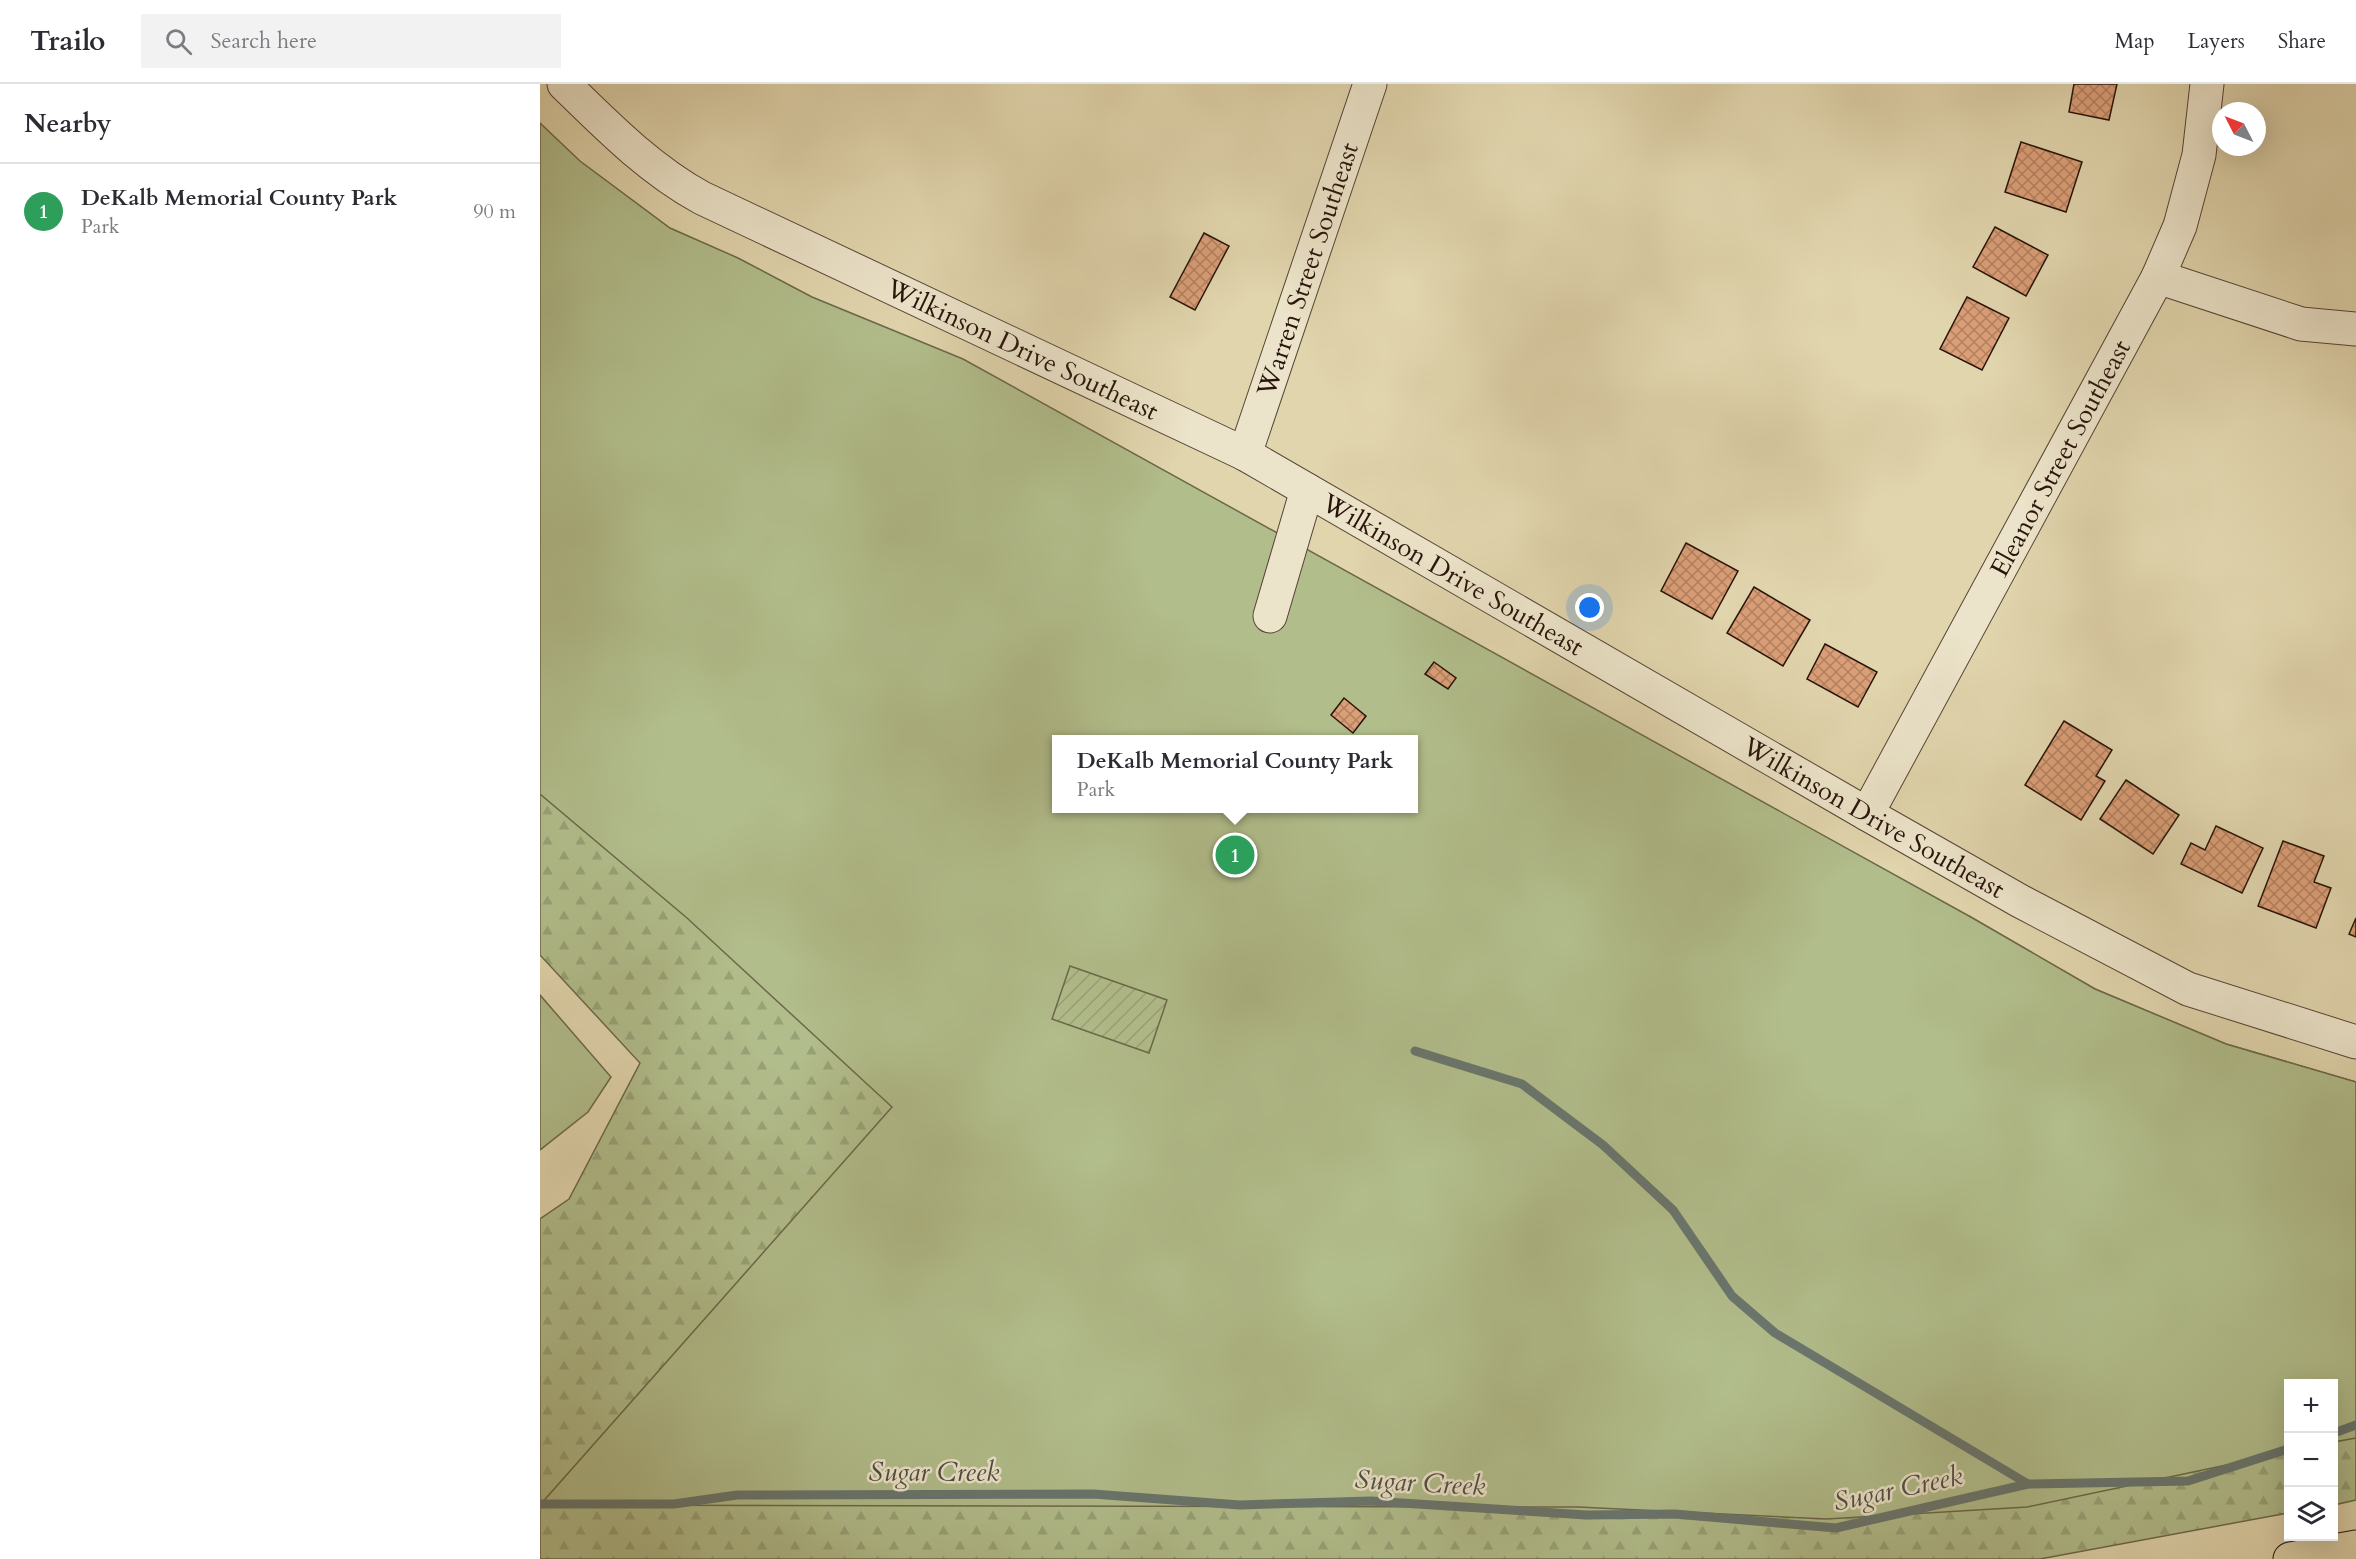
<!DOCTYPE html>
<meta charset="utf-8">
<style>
body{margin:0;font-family:Cardo,serif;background:#f2f2f3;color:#2b2b33}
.controls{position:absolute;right:18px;bottom:18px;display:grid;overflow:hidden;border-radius:0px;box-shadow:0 6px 24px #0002}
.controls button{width:54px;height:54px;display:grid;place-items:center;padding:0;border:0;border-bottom:2px solid #e1e1e2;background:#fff;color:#2b2b33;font:30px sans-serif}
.compass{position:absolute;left:1672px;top:18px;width:54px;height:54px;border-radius:50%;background:#fff;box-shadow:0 6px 24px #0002;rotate:312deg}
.you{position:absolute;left:1050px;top:524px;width:21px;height:21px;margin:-15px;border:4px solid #fff;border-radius:50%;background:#1a73e8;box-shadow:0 0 0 9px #1a73e833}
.badge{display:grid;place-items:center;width:39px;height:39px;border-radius:50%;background:#8f2418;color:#fff;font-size:20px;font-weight:700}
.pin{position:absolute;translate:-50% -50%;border:3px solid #fff;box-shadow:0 2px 6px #0006}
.popup{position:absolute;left:512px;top:651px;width:366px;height:78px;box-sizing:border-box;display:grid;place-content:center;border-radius:0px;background:#fff;filter:drop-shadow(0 2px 4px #0005);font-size:20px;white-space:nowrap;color:#7c7c81}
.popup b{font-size:22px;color:#2b2b33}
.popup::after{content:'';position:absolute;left:50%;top:100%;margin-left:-12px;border:12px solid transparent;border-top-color:#fff}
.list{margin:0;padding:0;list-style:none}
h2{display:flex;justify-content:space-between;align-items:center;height:78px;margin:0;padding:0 24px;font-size:26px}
h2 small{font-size:20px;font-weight:400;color:#7c7c81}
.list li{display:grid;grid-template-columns:39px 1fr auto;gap:18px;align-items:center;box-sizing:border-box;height:96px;padding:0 24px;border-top:2px solid #e1e1e2}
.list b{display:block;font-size:22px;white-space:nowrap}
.list p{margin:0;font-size:20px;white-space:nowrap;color:#7c7c81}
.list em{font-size:20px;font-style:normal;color:#7c7c81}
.icon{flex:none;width:33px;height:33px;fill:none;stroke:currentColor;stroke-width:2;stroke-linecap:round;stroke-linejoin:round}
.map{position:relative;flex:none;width:1816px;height:1475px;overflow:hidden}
header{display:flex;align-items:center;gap:36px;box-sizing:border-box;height:84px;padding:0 30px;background:#fff;border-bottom:2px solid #e1e1e2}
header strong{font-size:28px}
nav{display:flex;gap:33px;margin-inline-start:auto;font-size:21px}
.search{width:420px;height:54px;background:#f2f2f3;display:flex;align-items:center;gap:15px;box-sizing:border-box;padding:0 21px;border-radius:0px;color:#7c7c81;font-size:22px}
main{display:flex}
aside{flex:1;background:#fff}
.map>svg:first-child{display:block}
.forest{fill:url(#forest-firs);stroke:#6c684b;stroke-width:1.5}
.park{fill:#b1bd8b;stroke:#6c684b;stroke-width:1.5;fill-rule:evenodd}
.garden{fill:url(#garden-furrows);stroke:#6c684b;stroke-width:1.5}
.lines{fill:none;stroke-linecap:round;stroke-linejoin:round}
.stream{stroke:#69766e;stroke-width:9}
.building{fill:url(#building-cross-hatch);stroke:#28140b;stroke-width:1.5}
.minor-casing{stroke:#564434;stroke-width:35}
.highway-casing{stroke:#28140b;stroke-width:35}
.minor{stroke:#ece4ca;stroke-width:33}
.highway{stroke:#e1d5ad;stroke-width:33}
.labels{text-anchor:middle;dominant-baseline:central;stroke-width:5;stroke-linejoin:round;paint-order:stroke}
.street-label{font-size:26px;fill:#28140b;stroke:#ece4ca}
.water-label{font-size:27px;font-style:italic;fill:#4e4d45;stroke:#ece4ca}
</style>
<header>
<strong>Trailo</strong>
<div class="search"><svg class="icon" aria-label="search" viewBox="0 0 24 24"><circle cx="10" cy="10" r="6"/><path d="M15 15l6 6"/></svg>Search here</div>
<nav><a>Map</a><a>Layers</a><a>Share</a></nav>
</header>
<main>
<aside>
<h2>Nearby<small></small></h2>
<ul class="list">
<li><span class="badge" style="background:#2e9e5b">1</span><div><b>DeKalb Memorial County Park</b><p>Park</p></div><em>90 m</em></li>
</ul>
</aside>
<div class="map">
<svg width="1816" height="1475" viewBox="0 0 1816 1475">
<defs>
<pattern id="forest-firs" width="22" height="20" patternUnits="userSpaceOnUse" patternTransform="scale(1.5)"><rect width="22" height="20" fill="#b1bd8b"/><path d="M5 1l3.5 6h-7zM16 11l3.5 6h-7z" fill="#98a277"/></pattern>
<pattern id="garden-furrows" width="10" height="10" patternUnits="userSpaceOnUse" patternTransform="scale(1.5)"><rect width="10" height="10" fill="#b1bd8b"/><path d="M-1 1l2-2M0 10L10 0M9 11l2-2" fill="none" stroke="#98a277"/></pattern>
<pattern id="building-cross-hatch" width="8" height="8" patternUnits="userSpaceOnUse" patternTransform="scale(1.5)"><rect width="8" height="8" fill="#db9f77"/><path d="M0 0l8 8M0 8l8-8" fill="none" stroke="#b28060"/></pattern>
</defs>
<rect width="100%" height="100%" fill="#e1d5ad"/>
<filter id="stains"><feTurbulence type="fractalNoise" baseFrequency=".00333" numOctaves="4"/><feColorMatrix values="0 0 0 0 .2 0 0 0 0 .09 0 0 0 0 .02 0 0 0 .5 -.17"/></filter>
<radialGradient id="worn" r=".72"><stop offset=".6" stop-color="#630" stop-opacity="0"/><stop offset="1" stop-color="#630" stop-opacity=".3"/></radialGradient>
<polygon class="forest" points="0,583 277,726 1429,832 1555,905 1686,960 1816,998 1816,1416 1794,1421 1794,1300 1748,1300 1748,1429 1500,1475 0,1475 0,1135 29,1115 100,979 0,871"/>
<g class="park">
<path d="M 0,39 L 40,77 L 130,144 L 198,174 L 272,213 L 423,275 L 1429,832 L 1555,905 L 1686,960 L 1816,998 L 1816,1354 L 1794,1358 L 1794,1300 L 1748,1300 L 1748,1368 L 1487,1423 L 1287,1435 L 1038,1423 L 0,1421 L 352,1023 L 147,834 L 0,710 ZM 516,656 L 873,656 L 873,724 L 516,724 Z"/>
<polygon points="0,911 71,993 48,1028 0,1066"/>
</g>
<polygon class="garden" points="530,882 627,916 609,969 512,935"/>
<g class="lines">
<g class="stream">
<polyline points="875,967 982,1000 1063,1061 1133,1126 1192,1212 1235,1249 1488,1400"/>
<polyline points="1794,1349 1816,1341"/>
<polyline points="0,1420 134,1420 197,1411 553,1410 700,1421 831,1417 1047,1431 1135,1430 1296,1444 1488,1400 1648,1397 1748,1365"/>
</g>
</g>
<g class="building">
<polygon points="1534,0 1577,0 1569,36 1529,28"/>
<polygon points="1481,58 1542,78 1526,128 1465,108"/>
<polygon points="1455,143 1508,171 1486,212 1433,183"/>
<polygon points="664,149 689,162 655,226 630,213"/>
<polygon points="1427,213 1469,234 1442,286 1400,265"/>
<polygon points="1146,459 1198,487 1172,535 1121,507"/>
<polygon points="1214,503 1270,536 1243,582 1187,549"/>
<polygon points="1285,560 1337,588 1318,623 1267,595"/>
<polygon points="894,578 916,594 908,605 885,590"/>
<polygon points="804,614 826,632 813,649 791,631"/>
<polygon points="1524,637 1572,666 1556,692 1565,697 1541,736 1485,701"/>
<polygon points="1586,696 1639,731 1613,770 1560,735"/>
<polygon points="1676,742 1723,764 1702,809 1641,780 1651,759 1665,766"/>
<polygon points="1743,757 1784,772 1774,798 1791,804 1776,844 1718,822"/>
<polygon points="1816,834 1816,853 1809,850"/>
</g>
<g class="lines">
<g class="minor-casing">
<g id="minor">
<path id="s1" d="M 24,0 C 66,41 109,85 162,114 L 705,370 L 1327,730 L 1480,817 L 1648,905 L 1816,958"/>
<polyline points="1618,193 1761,240 1816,245"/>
<path id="s2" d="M 705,370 L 830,0"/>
<polyline points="730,532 767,406"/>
<path id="s3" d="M 1327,730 L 1618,193 L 1640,142 L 1659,71 L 1667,0"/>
</g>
</g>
<g class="highway-casing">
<polyline id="highway" points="1750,1475 1816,1463"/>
</g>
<use href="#minor" class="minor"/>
<use href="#highway" class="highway"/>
</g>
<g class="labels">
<g class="street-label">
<text stroke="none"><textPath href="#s2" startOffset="195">Warren Street Southeast</textPath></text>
<text stroke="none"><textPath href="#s1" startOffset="534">Wilkinson Drive Southeast</textPath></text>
<text stroke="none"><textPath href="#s3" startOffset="405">Eleanor Street Southeast</textPath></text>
<text stroke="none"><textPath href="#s1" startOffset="1020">Wilkinson Drive Southeast</textPath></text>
<text stroke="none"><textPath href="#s1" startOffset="1506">Wilkinson Drive Southeast</textPath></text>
</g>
<g class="water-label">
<text x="394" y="1388">Sugar Creek</text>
<text transform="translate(880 1399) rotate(3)">Sugar Creek</text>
<text transform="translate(1358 1405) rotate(-12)">Sugar Creek</text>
</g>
</g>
<rect width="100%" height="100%" filter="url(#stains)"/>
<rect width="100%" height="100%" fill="url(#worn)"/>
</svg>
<div class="controls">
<button>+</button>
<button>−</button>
<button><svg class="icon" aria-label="layers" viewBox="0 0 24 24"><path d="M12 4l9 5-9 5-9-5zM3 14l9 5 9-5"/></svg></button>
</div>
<svg class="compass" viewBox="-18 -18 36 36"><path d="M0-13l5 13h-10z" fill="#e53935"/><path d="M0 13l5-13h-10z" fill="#7c7c81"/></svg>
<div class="you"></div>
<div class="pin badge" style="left:695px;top:771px;background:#2e9e5b">1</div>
<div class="popup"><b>DeKalb Memorial County Park</b>Park</div>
</div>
</main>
